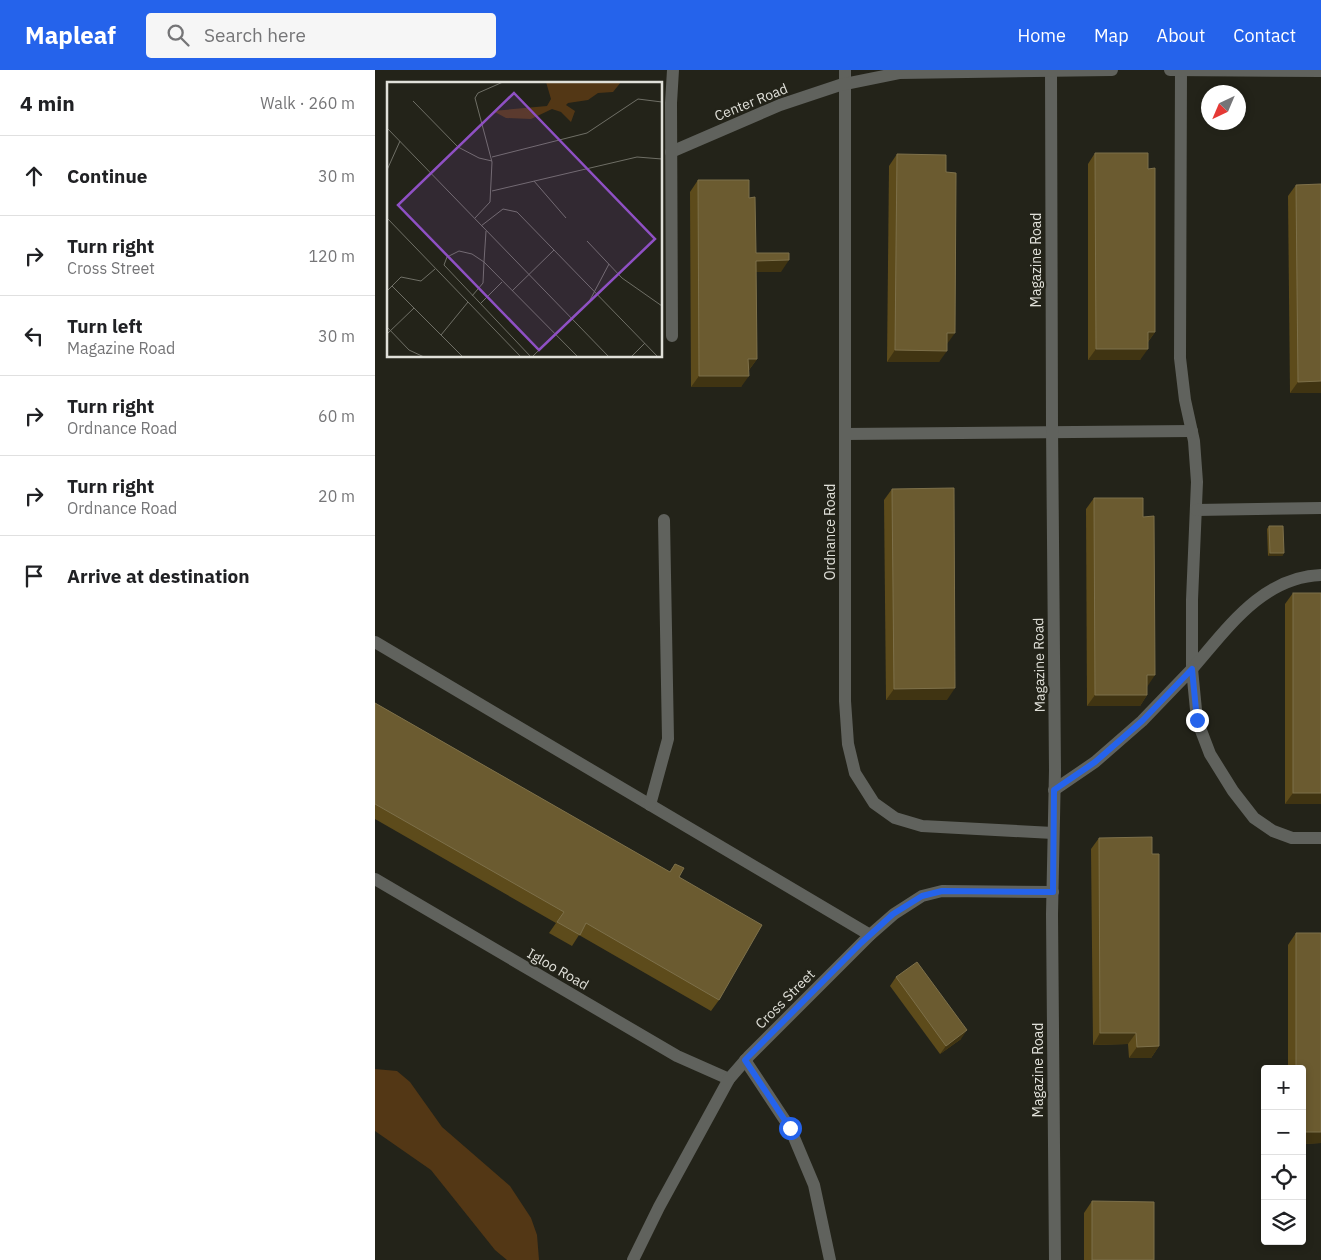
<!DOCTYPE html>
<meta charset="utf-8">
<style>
body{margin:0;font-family:"IBM Plex Sans",sans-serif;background:#f6f6f6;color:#202124}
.controls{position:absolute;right:15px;bottom:15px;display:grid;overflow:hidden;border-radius:5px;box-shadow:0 2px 8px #0003}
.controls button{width:45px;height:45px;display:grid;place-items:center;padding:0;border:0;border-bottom:1px solid #e0e0e0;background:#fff;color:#202124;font:25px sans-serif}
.compass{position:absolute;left:826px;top:15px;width:45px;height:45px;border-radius:50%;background:#fff;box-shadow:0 2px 8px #0003;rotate:224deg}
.stop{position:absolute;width:15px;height:15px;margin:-11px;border:4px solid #2563eb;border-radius:50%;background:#fff}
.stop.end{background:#2563eb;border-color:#fff;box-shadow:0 1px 5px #0008}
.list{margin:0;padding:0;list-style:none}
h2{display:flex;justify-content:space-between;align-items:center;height:65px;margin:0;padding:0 20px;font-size:21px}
h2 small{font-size:16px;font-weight:400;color:#757577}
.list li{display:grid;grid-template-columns:32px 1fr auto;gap:15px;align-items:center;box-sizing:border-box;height:80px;padding:0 20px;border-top:1px solid #e0e0e0}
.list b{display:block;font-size:19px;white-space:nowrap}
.list p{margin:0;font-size:16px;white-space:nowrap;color:#757577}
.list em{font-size:16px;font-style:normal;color:#757577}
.icon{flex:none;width:28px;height:28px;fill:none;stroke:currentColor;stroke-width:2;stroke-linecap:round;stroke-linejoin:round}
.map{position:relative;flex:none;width:946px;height:1190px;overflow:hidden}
header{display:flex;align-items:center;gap:30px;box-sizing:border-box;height:70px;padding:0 25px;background:#2563eb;color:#fff}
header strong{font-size:24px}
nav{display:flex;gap:28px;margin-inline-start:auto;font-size:18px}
.search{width:350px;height:45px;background:#f6f6f6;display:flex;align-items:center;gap:12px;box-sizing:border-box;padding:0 18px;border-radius:5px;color:#757577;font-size:19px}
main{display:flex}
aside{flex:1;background:#fff}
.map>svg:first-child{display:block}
.green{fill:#533715}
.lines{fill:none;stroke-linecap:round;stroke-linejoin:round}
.service{stroke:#60625d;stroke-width:12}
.minor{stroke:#60625d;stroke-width:12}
.wall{fill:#5d4b1b}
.shaded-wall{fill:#403412}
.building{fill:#6b5b30;stroke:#7d704a}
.route{stroke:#2563eb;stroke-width:6}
.labels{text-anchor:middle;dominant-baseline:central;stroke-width:4.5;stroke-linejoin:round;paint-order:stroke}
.street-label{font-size:14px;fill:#e0e0d9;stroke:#232319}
.inset-road{fill:none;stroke:#6f6f66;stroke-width:1}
.view{fill:#8f50c4;fill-opacity:0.15;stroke:#8f50c4;stroke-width:2.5}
.inset-edge{fill:none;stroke:#e0e0d9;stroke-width:2.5}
</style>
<header>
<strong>Mapleaf</strong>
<div class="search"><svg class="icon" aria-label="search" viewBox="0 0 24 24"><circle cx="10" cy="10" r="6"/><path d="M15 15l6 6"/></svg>Search here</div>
<nav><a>Home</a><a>Map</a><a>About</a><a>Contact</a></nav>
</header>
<main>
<aside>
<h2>4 min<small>Walk · 260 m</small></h2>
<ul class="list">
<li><svg class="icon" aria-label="ahead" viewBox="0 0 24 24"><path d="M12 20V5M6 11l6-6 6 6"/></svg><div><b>Continue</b></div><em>30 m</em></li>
<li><svg class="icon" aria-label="right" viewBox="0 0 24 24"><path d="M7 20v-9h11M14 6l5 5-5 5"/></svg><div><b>Turn right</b><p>Cross Street</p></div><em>120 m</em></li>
<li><svg class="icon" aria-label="left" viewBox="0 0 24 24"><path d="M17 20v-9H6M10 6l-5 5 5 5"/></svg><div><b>Turn left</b><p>Magazine Road</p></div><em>30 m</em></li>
<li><svg class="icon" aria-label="right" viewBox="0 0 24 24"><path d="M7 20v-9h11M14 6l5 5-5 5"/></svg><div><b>Turn right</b><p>Ordnance Road</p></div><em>60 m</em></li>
<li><svg class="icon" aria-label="right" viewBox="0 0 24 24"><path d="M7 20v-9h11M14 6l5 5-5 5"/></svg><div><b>Turn right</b><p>Ordnance Road</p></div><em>20 m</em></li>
<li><svg class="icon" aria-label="arrive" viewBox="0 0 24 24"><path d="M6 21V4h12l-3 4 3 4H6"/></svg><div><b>Arrive at destination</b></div></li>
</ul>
</aside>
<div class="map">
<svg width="946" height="1190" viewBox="0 0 946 1190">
<rect width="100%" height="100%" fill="#232319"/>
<polygon class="green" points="0,999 22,1001 35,1012 67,1057 135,1116 156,1148 162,1165 164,1190 132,1190 120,1180 56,1100 0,1061"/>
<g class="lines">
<g class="service">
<polyline points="806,0 805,288 810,330 819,371 822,412 817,530 817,599"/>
<polyline points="470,364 817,361"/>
<polyline points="821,440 946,438"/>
<polyline points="0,572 495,865"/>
<path d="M 817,599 C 852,559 887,507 946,505"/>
<polyline points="275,735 293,669 289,450"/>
<polyline points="370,990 415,1058 439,1115 455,1190"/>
</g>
<g class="minor">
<polyline points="470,0 470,631 473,674 480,703 499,733 520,748 547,756 678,763"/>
<polyline points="676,0 677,356 680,700 677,844 680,1190"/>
<polyline points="795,0 946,1"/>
<polyline points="296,82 405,35 465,15 524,3 737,0"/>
<polyline points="297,266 296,33 298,0"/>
<polyline points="679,720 720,692 767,651 817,599 822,650 835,684 858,721 879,748 898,761 917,768 946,768"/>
<polyline points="0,809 302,986 354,1009"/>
<polyline points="258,1190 284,1137 354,1009 374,986 495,865 519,844 547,826 567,821 678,822"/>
</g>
</g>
<g class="wall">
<polygon points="720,83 773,99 780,262 773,272 765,290 713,290 713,94"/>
<polygon points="522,84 571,102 572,274 564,292 512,292 514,96"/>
<polygon points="323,110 374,128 381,183 406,202 381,202 382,289 374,300 366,317 316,317 315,122"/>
<polygon points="946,114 946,323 915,323 913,126 921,115"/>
<polygon points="517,419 572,630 511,630 509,430"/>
<polygon points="719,428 772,616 772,625 765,636 712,636 711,439"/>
<polygon points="894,456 909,483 907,486 893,486 892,459"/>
<polygon points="918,523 946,734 910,734 910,534"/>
<polygon points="0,633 295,802 300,794 344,930 336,941 204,865 197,876 174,863 181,853 0,749"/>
<polygon points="724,768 777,784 784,976 776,988 754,988 753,974 718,975 716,779"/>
<polygon points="921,863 946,1073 927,1074 927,999 913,999 913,875"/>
<polygon points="521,907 586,969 565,984 515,916"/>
<polygon points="717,1131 779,1190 709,1190 709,1143"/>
</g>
<g class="shaded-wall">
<polygon points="414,190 406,202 373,202 381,191"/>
<polygon points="773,262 780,262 772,273"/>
<polygon points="572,263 580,263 572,274"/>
<polygon points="721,279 773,279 765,290 713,290"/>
<polygon points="520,280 572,281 564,292 512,292"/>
<polygon points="373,289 382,289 374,300"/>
<polygon points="324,306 374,306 366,317 316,317"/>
<polygon points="946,311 946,323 915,323 923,312"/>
<polygon points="895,483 909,483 907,486 893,486"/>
<polygon points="772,605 780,605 772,617"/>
<polygon points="580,618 572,630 511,630 519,619"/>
<polygon points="720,625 772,625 765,636 712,636"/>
<polygon points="918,723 946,723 946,734 910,734"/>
<polygon points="592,960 586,969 565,984 571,976"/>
<polygon points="725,963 761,963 753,974 718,975"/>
<polygon points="784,976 776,988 754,988 762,977"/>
<polygon points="927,1062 946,1062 946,1073 927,1074"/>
</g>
<g class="building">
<polygon points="720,83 773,83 773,99 780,98 780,262 773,262 773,279 721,279"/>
<polygon points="522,84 571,85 571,102 581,103 580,263 572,263 572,281 520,280"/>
<polygon points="323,110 374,110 374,128 380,127 381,183 414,183 414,190 381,191 382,289 373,289 374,306 324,306"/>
<polygon points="946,114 946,311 923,312 921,115"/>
<polygon points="579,418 580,618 519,619 517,419"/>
<polygon points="719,428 768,428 768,447 779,446 780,605 772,605 772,625 720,625"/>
<polygon points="894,456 908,456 909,483 895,483"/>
<rect x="918" y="523" width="28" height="200"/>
<polygon points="0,633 295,802 300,794 309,798 304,807 387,855 344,930 211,853 205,865 182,852 189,842 0,734"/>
<polygon points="777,767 777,784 784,784 784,976 762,977 761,963 725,963 724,768"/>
<polygon points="921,863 946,863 946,1062 927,1062 927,999 921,999"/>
<polygon points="542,892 592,960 571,976 521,907"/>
<polygon points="717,1131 779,1132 779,1190 717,1190"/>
</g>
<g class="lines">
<polyline class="route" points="415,1058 370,990 486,873 518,844 547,826 567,821 678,822 679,720 720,692 767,651 817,599 822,650"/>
</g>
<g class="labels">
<g class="street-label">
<text transform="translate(376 32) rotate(-22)">Center Road</text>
<text transform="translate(661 190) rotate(-90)">Magazine Road</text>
<text transform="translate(455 462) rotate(-90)">Ordnance Road</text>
<text transform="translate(664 595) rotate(-91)">Magazine Road</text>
<text transform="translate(183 899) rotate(30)">Igloo Road</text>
<text transform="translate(410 929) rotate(-45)">Cross Street</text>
<text transform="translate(663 1000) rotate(-90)">Magazine Road</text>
</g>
</g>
<g transform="translate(12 12)">
<rect width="275" height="275" fill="#232319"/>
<path d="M 159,0 L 234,0 L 226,10 L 211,11 L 201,18 L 181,21 L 179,23 L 188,29 L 184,40 L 174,30 L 165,27 L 144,37 L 119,36 L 106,29 L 160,24 L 164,17 Z" fill="#533715"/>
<path class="inset-road" d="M 26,19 L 71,65 L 92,76 L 105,79M 0,46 L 222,275M 105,75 L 200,51 L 251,17 L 275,20M 0,88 L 13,59M 147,99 L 179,136M 105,109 L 250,75 L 275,77M 0,136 L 134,275M 88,136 L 103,120 L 105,80 L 88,16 L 91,11 L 116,0M 94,144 L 116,127 L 130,130 L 271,275M 99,149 L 97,180 L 85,172 L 72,169 L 60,175 L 57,183 L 144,275M 200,159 L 235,196 L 275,224M 97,180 L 191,275M 5,204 L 14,195 L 34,199 L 48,187M 0,209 L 5,204 L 27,226 L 0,252M 125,209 L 167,168M 85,214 L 96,201 L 97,180M 93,222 L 115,200M 27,226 L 76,275M 0,245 L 22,268 L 37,275M 54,253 L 81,220M 145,275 L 203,218 L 222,182M 244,275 L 258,261"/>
<path class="view" d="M 127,11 L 268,157 L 152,268 L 11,123 Z"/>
<rect width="275" height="275" class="inset-edge"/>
</g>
</svg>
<div class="controls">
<button>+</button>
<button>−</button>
<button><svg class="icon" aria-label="locate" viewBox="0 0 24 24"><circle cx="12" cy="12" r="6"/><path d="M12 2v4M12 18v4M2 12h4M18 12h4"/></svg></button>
<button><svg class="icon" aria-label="layers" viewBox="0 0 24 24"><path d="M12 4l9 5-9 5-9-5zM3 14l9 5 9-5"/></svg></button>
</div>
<svg class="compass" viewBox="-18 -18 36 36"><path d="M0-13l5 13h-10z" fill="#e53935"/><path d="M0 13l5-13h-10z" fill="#757577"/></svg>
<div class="stop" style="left:415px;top:1058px"></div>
<div class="stop end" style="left:822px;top:650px"></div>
</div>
</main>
